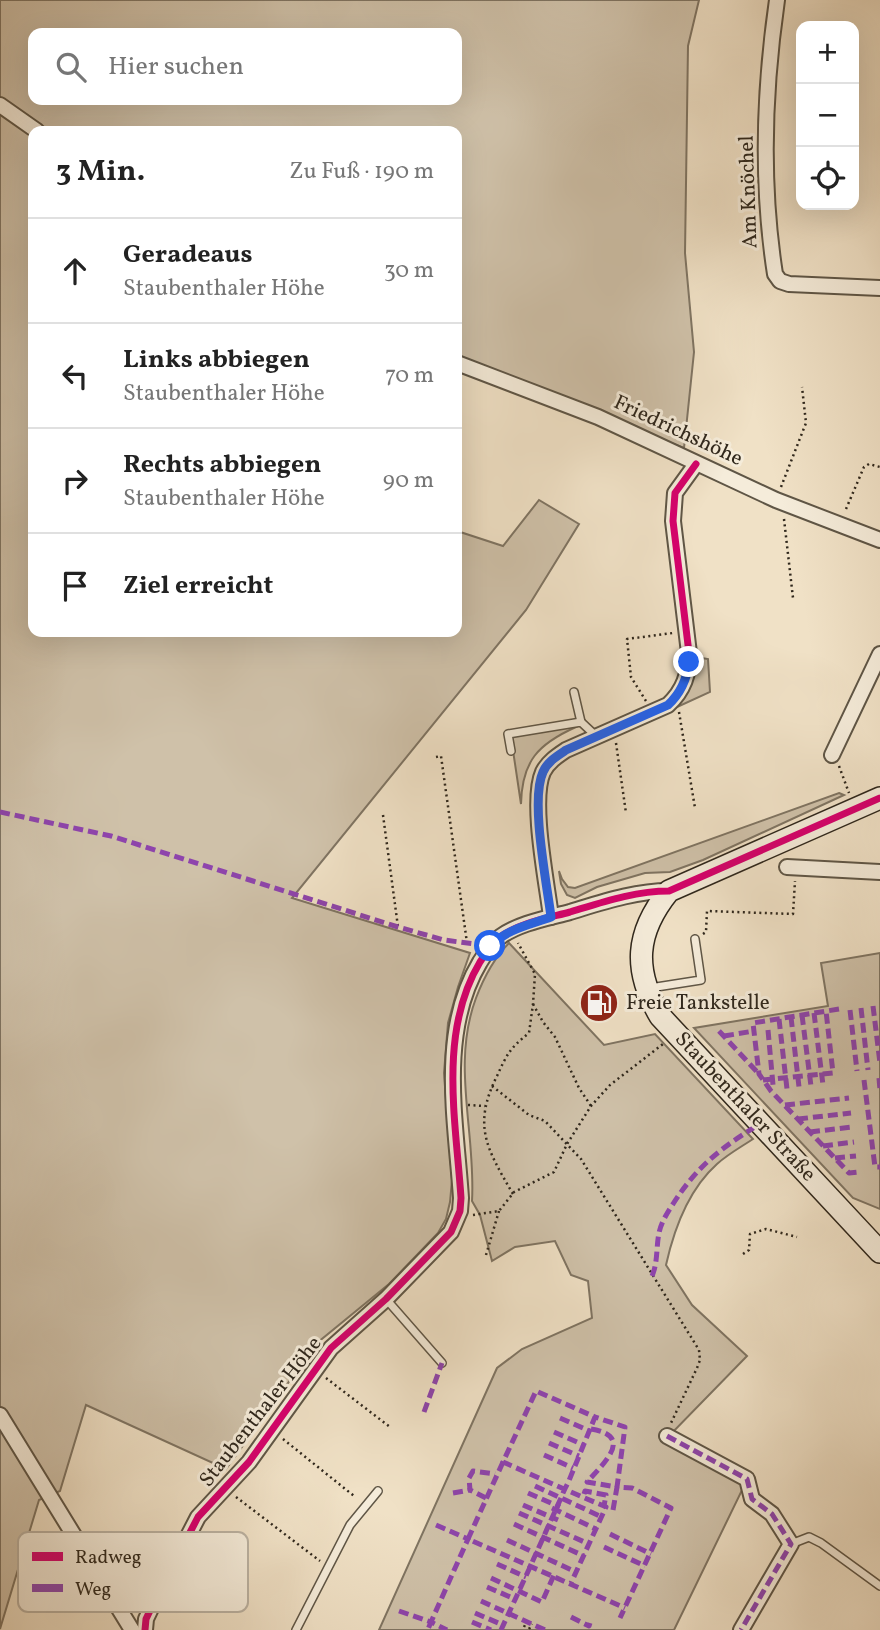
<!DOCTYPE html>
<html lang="de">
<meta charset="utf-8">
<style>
body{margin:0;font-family:Vollkorn,serif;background:#f2f2f2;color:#222}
.controls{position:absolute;right:21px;top:21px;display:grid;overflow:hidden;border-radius:14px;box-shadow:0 7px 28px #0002}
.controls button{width:63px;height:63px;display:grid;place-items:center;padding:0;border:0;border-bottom:2px solid #e0e0e0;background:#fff;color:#222;font:35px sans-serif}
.stop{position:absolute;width:21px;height:21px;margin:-16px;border:5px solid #2563eb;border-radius:50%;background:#fff}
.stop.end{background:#2563eb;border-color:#fff;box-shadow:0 2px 7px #0008}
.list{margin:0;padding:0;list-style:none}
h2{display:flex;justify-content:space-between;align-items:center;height:91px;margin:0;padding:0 28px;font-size:30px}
h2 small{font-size:23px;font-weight:400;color:#767676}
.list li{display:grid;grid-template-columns:46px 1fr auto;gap:21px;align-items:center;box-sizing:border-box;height:105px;padding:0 28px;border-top:2px solid #e0e0e0}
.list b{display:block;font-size:26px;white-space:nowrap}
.list p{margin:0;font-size:23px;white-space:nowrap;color:#767676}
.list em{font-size:23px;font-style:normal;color:#767676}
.icon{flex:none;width:38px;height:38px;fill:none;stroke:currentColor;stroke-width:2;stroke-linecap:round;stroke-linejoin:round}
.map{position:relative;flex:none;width:880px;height:1630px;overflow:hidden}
.search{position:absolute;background:#fff;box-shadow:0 7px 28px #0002;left:28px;top:28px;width:434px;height:77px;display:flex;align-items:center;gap:18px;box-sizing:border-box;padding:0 24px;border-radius:14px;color:#767676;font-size:26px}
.panel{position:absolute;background:#fff;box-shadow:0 7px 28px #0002;left:28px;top:126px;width:434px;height:511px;border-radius:14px}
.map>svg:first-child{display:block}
.green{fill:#cfc1a9;stroke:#7f7462;stroke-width:2;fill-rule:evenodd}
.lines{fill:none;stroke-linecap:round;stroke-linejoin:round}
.lane-casing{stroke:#5f5646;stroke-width:10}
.street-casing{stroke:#5f5646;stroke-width:18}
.secondary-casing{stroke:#2f271c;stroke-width:24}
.path{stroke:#2f271c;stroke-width:2.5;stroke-dasharray:2 3.5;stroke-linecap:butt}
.lane{stroke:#f5ecda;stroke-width:7}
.street{stroke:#f5ecda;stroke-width:14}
.secondary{stroke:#f5ecda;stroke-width:21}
.quiet{stroke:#8e44ad;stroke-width:5;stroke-dasharray:10 5;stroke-linecap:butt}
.cycleway-casing{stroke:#f5ecda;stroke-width:11}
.cycleway{stroke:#d6006c;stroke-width:7}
.route{stroke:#2563eb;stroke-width:9}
.labels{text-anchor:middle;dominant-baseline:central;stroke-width:6;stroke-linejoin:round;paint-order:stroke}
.street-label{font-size:21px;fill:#2f271c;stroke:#f5ecda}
.poi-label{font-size:21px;fill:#2f271c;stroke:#f5ecda;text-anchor:start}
.key{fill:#f5ecda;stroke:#bab1a1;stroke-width:2}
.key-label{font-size:19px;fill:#2f271c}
</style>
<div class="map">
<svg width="880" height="1630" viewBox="0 0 880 1630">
<rect width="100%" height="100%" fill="#f0e1c6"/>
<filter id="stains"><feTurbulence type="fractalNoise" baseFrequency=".00286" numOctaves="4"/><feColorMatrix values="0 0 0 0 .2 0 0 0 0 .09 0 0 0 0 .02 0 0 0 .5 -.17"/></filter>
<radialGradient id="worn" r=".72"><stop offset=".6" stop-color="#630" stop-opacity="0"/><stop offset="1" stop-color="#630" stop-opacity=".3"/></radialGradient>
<g class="green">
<path d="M 0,0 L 699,0 L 688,46 L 685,253 L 694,352 L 684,448 L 637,430 L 461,370 L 457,379 L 457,131 L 33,131 L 33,632 L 457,632 L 457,531 L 503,546 L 539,500 L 579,524 L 526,610 L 292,898 L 470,953 L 458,987 L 448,1023 L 444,1073 L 452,1180 L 450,1202 L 446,1219 L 438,1233 L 389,1284 L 317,1343 L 226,1469 L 86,1405 L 60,1491 L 39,1500 L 0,1629 ZM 33,33 L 457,33 L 457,100 L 33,100 Z"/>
<path d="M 696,657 L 708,659 L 710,692 L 664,713 C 685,696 695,686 696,657 Z"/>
<path d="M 573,726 L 576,727 C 538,744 522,761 521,804 L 511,737 L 513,735 Z"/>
<polygon points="839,793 844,795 703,860 670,872 645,873 597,887 575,898 567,895 561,884 559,871 562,879 568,887 575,888"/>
<path d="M 509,943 L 604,1045 L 655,1034 L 753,1139 C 741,1147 728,1154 717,1164 C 688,1190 674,1229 666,1265 L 692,1305 L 747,1356 L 666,1439 L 745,1484 L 674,1630 L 379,1630 L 497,1368 L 522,1349 L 592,1318 L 588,1281 L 571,1275 L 555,1241 L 515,1247 L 492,1261 L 480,1215 L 472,1201 C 476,1132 451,1065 476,998 C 484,977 493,959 509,943 Z"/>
<polygon points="880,953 880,1209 853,1198 694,1028 828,1006 821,963"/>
</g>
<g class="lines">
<g class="lane-casing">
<g id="lane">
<polyline points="574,692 581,722"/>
<polyline points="511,751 508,734 581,722 596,736"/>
<polyline points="650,988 701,980 695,939"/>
<polyline points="386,1299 442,1363"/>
<polyline points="791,1544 809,1537 821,1543 880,1586"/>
<polyline points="296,1630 350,1525 378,1491"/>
</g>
</g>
<g class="street-casing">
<g id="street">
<path d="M 777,0 C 764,90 761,184 775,274 L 780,281 L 789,284 L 880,288"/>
<polyline points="0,105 37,131"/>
<polyline points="457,363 598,417 776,500 880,540"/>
<polyline points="832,755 880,654"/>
<polyline points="787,867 880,872"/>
<path d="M 551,917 C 547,883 530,801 543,772 C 548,762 557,756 566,750 L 668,705 C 684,690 689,674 689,653 L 673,521 L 675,493 L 696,464"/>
<polyline points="0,1415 132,1630"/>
<polyline points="667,1436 747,1479 752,1499 772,1514 791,1544 741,1630"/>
<path d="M 145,1630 L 146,1619 L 156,1598 L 198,1517 L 249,1462 L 331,1348 L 386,1299 L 451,1232 L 460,1211 L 461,1198 C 456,1121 438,1032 480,962 C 486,953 491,943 500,937 C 519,923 548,918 570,912 C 603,902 635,891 669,891"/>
</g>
</g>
<g class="secondary-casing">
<path id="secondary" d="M 880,798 L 669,891 C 635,933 633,970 660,1016 L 880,1252"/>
</g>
<g class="path">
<polyline points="781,487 806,423 802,387"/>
<polyline points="846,509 864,467 869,464 880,467"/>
<polyline points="784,519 793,598"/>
<polyline points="646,701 631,677 627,639 673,633"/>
<polyline points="679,712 695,808"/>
<polyline points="616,743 626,813"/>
<polyline points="436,757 441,756 467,943"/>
<polyline points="839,766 849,793"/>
<polyline points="383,815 398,927"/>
<polyline points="703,934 706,932 707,911 793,914 795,881"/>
<polyline points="533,1004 543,1022 555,1037 579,1088 591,1106"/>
<polyline points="492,1086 529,1115 545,1121 581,1159 699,1350 700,1360 697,1368 671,1423"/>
<polyline points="468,1105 485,1106"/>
<path d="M 513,1194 C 487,1149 472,1126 497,1076 C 507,1054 510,1048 529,1033 L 533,1004 L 535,974 L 518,943"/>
<polyline points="473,1215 499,1211 514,1192 554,1172 567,1144 591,1106 610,1085 663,1044"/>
<polyline points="743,1254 749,1250 750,1234 766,1229 797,1237"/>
<polyline points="486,1255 499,1211"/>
<polyline points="326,1378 390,1427"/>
<polyline points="283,1439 354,1496"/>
<polyline points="236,1497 320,1561"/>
<polyline points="524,1627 527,1621"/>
<polyline points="529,1629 532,1624"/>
</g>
<use href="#lane" class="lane"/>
<use href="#street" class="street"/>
<use href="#secondary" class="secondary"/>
<g class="quiet">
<polyline points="0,812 111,836 398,927 444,940 490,946"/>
<polyline points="873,1006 880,1063"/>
<polyline points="861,1008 868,1070"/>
<polyline points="839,1009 753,1023 759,1074 771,1091 849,1173 858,1172"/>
<polyline points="850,1010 857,1071"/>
<polyline points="814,1013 823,1085"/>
<polyline points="802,1015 811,1086"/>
<polyline points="791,1017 799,1087"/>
<polyline points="779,1019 787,1089"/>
<polyline points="768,1030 773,1085"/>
<polyline points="719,1031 759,1074"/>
<polyline points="724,1036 754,1031"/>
<polyline points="879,1078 880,1090"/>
<polyline points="763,1080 833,1073 826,1011"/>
<polyline points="864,1080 875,1167 880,1167"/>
<polyline points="785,1105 849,1098"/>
<polyline points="798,1119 851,1113"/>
<polyline points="810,1132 852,1127"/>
<polyline points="823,1146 854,1142"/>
<polyline points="835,1158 856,1156"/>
<path d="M 652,1276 C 658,1262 656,1248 659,1233 C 661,1223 667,1213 673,1204 C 697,1166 722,1147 760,1124"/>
<polyline points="424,1412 442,1363"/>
<polyline points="560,1418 590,1431"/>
<path d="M 591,1429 C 635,1436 603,1464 587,1482 L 617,1487 L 625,1427 L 595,1417"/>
<polyline points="554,1432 584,1445"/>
<polyline points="667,1436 747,1479 752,1499 772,1514 791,1544 741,1630"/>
<polyline points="549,1443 579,1456"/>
<polyline points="544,1455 573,1468"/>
<polyline points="503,1462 468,1539 625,1608"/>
<polyline points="535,1486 602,1517"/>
<polyline points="453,1493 470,1490"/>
<polyline points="528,1493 560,1507"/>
<polyline points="584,1494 585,1491 606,1495 604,1506"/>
<polyline points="486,1498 470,1490 469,1478 473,1471 495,1474"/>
<polyline points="523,1505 558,1520"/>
<polyline points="552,1508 596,1529"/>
<polyline points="613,1510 617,1487 632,1488 671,1508 620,1618"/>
<polyline points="519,1513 589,1544"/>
<polyline points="514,1524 584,1556"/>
<polyline points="436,1525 468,1539 431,1622 447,1630"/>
<polyline points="610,1534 651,1554"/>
<polyline points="507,1540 576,1572"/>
<polyline points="604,1547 645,1566"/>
<polyline points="497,1564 526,1577"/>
<polyline points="491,1578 542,1602 554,1575"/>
<polyline points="487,1587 515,1599"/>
<polyline points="481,1601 545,1630"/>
<polyline points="399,1611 431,1622 428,1629"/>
<polyline points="475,1613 503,1625"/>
<polyline points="571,1617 589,1626 590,1623"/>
<polyline points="472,1622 491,1630"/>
<path d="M 501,1630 L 531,1565 C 536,1553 542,1541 547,1529 L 561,1498 C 563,1493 565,1488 568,1483 L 595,1417 L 536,1391 L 503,1462 C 537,1477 570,1492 604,1506 L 606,1507 L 571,1583"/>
</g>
<g class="cycleway-casing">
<g id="cycleway">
<path d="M 551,917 C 547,883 530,801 543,772 C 548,762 557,756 566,750 L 668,705 C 684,690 689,674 689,653 L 673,521 L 675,493 L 696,464"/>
<path d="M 145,1630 L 146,1619 L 156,1598 L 198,1517 L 249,1462 L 331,1348 L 386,1299 L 451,1232 L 460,1211 L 461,1198 C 456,1121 438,1032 480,962 C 486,953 491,943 500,937 C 519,923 548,918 570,912 C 603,902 635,891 669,891 L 880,798"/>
</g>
</g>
<use href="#cycleway" class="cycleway"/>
</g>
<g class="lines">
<path class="route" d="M 490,946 C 507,929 529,925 551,917 C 547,884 530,800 543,772 C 547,762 557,756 566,750 L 668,705 C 681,693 687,679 689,662"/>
</g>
<defs>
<g id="fuel-disc" transform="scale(2.0125)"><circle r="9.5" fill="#8f2418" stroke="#f5ecda"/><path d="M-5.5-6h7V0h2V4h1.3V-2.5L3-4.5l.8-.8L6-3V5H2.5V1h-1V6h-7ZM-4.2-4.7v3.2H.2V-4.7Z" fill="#fff"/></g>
</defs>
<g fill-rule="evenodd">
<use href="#fuel-disc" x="599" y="1003"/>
</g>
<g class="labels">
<g class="street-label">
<text transform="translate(749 192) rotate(-92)">Am Knöchel</text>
<text transform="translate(678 431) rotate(25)">Friedrichshöhe</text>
<text transform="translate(745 1107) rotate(47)">Staubenthaler Straße</text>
<text transform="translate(261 1412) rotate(-52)">Staubenthaler Höhe</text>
</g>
<g class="poi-label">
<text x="626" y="1003">Freie Tankstelle</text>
</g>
</g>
<rect x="18" y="1532" width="230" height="80" rx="10" class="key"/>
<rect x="32" y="1552" width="31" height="9" fill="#d6006c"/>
<rect x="32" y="1584" width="31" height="8" fill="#8e44ad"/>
<g class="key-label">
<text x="75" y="1563">Radweg</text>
<text x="75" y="1595">Weg</text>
</g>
<rect width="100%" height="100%" filter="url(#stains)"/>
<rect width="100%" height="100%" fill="url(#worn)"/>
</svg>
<div class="controls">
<button>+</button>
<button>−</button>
<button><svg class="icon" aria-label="locate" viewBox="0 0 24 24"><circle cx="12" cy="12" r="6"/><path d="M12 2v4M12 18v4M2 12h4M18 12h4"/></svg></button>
</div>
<div class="stop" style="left:490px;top:946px"></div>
<div class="stop end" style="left:689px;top:662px"></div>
<div class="search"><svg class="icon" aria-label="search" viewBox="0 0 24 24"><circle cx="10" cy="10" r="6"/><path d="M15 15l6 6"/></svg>Hier suchen</div>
<section class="panel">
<h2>3 Min.<small>Zu Fuß · 190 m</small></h2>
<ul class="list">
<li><svg class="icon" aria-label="ahead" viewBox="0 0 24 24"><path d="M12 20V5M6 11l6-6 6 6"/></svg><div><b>Geradeaus</b><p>Staubenthaler Höhe</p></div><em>30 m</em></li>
<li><svg class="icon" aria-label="left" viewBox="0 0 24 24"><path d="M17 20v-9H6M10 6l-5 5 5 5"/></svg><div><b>Links abbiegen</b><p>Staubenthaler Höhe</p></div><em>70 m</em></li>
<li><svg class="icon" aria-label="right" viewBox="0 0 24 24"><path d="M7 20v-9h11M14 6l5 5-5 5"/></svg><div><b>Rechts abbiegen</b><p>Staubenthaler Höhe</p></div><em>90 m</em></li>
<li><svg class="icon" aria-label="arrive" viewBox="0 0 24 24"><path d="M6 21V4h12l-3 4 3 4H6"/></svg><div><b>Ziel erreicht</b></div></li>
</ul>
</section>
</div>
